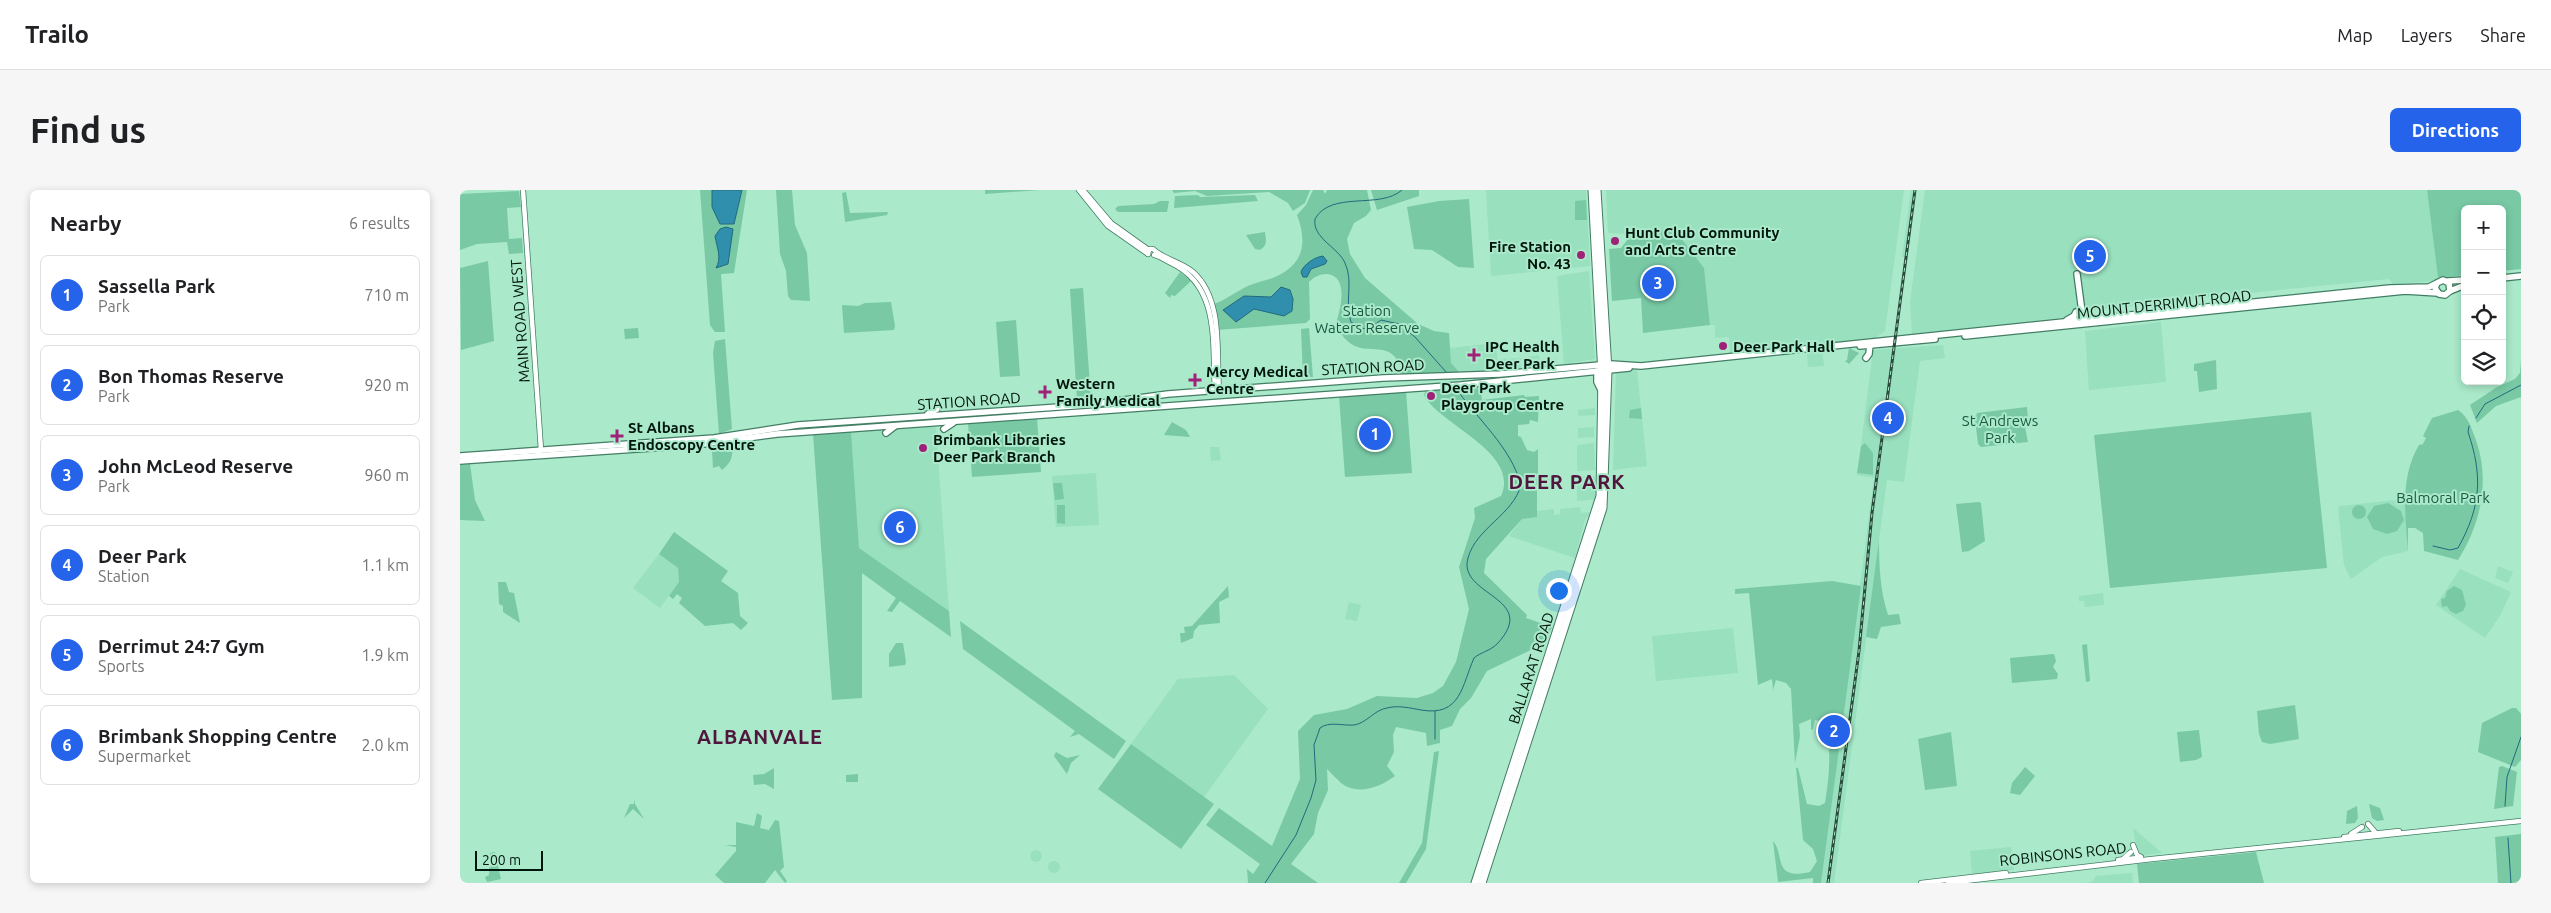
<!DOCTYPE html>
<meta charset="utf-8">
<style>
body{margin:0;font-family:Ubuntu,sans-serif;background:#f6f6f6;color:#202124}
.controls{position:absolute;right:15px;top:15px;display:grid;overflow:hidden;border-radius:8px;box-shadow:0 2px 8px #0003}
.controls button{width:45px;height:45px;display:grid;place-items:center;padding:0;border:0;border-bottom:1px solid #e0e0e0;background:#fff;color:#202124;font:25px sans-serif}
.scale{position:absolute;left:15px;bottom:12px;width:68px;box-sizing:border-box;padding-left:5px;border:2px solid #00150b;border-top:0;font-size:14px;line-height:18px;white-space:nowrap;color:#00150b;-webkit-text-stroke:4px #aae9ca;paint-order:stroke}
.you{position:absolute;left:1098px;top:400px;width:18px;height:18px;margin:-12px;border:4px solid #fff;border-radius:50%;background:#1a73e8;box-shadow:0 0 0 8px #1a73e833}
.badge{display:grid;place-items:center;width:32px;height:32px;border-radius:50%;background:#2563eb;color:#fff;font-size:16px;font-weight:700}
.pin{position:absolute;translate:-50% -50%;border:2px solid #fff;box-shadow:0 1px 5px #0006}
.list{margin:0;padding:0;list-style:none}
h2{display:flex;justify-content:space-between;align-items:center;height:65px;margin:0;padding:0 20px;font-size:21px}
h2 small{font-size:16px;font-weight:400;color:#757577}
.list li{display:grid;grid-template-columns:32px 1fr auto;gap:15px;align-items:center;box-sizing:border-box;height:80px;margin:0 10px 10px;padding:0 10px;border:1px solid #e0e0e0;border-radius:8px}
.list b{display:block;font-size:19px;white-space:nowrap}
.list p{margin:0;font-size:16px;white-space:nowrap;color:#757577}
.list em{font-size:16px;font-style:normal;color:#757577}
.icon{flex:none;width:28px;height:28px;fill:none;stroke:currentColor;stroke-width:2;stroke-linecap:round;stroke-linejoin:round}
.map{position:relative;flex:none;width:2061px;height:693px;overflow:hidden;border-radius:8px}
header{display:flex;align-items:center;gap:30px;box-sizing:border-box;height:70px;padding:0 25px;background:#fff;border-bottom:1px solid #e0e0e0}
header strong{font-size:24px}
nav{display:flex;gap:28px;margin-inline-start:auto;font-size:18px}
.intro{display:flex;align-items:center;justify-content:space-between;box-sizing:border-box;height:120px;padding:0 30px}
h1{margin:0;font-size:35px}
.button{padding:12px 22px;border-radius:8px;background:#2563eb;color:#fff;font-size:18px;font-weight:700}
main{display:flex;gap:30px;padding:0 30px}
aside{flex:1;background:#fff;border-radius:8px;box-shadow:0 2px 8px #0003}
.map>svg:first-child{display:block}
.built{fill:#98e0be}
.green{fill:#79c9a5}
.water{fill:#308fad;stroke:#226a7c}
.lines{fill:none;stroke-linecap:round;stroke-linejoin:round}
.stream{stroke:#226a7c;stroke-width:1}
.secondary-casing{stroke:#427e64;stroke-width:6}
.primary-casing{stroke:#427e64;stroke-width:8}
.highway-casing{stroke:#427e64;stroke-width:9}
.secondary{stroke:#fff;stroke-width:4.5}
.primary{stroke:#fff;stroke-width:5.5}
.highway{stroke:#fff;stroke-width:7}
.rail-casing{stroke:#2a4a3b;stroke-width:3}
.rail{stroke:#aae9ca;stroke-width:1;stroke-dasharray:4;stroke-linecap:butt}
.poi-dot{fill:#9e2278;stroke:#aae9ca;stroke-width:2}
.labels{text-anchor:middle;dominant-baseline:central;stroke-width:4;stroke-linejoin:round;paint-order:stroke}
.poi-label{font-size:15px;font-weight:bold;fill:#00150b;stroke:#aae9ca;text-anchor:start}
.street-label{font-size:15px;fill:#00150b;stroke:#aae9ca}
.park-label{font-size:15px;fill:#195940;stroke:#aae9ca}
.district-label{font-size:20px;font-weight:bold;letter-spacing:1px;fill:#51163d;stroke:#aae9ca}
</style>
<header>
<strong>Trailo</strong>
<nav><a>Map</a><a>Layers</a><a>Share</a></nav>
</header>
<div class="intro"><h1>Find us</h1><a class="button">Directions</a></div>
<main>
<aside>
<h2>Nearby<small>6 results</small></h2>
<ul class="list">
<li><span class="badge">1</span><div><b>Sassella Park</b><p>Park</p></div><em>710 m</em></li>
<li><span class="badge">2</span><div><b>Bon Thomas Reserve</b><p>Park</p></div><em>920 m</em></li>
<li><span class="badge">3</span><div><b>John McLeod Reserve</b><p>Park</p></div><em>960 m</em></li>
<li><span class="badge">4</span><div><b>Deer Park</b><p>Station</p></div><em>1.1 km</em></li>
<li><span class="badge">5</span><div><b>Derrimut 24:7 Gym</b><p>Sports</p></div><em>1.9 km</em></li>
<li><span class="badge">6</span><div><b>Brimbank Shopping Centre</b><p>Supermarket</p></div><em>2.0 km</em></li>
</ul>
</aside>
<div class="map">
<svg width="2061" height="693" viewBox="0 0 2061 693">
<rect width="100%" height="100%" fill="#aae9ca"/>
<g class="built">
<polygon points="1026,0 1126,0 1130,76 1031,86"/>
<polygon points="1146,0 1444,0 1425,141 1415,148 1270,163 1269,147 1255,148 1255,135 1250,135 1244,78 1214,39 1168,44 1148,43"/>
<polygon points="1451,0 1456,0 1447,67 1442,67"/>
<polygon points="1465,0 1967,0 1978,88 1973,91 1933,94 1929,89 1799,102 1635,120 1608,127 1452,144 1450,112"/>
<polygon points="1129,81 1135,169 1104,174 1097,86"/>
<polygon points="1701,132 1706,192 1629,200 1625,141"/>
<polygon points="1036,153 1038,180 999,182 991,173 990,158"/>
<polygon points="1483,155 1485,168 1460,171 1444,292 1427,290 1374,693 1361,693 1414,288 1397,285 1397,283 1413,285 1406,253 1401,256 1413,160"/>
<polygon points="1362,160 1364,176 1348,177 1347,162"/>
<polygon points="1079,165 1080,171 1097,169 1097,173 1067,176 1067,167"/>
<polygon points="1061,168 1061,178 1040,180 1041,169"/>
<polygon points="1177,180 1187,276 1153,280 1156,183"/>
<polygon points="1135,218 1135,225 1118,226 1118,220"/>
<polygon points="473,236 476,238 489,421 399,358 391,241"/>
<polygon points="1134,237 1134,247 1118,248 1118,238"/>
<polygon points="1134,253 1135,280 1117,281 1117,255"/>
<polygon points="750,257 759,257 761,270 751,271"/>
<polygon points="636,283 639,335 596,337 592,286"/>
<polygon points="1135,286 1136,309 1117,311 1117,287"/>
<polygon points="1945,309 1948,361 1922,367 1891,389 1884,375 1878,318 1880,316"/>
<polygon points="1120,317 1121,323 1131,322 1125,330 1115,368 1049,346 1062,329 1077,327 1077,321 1094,319 1094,325 1100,324 1100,319"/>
<polygon points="199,364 218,378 219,392 200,418 173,398"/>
<polygon points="2038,376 2053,382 2048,393 2035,388"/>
<polygon points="2000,379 2051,402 2041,424 2025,448 1976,415"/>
<polygon points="1643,403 1644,415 1625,417 1624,411 1619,411 1619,406"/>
<polygon points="889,412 901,415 897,431 885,429"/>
<polygon points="1273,438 1278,483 1196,491 1192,446"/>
<polygon points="774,485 808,519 744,607 671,554 718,489"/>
<polygon points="1673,638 1702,663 1684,665 1677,662"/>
<polygon points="1551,657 1554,680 1512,684 1510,661"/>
<circle cx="576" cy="666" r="6"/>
<circle cx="594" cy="677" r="6"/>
<polygon points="1672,683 1673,693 1624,693 1632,692 1636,686"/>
</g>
<g class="green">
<polygon points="240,0 287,0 274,83 261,84 265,142 255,142 250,135"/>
<polygon points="316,0 332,0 335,35 347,63 350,111 331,110 328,106 326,81 320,64"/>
<polygon points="525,0 580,0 525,4"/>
<polygon points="712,0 850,0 845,13 833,21 828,13 809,2 747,6 735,1 714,3"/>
<path d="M 853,0 L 863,0 L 865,4 L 867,0 L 907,0 L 911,20 L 906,26 L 894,33 L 887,49 L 890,64 L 905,88 L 958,134 L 974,141 L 989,143 L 991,173 L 1000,183 L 943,186 C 941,181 941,176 938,171 C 927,153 910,163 895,156 C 887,153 881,143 875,137 C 879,123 891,87 867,84 C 859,84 854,87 849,92 L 850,129 L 846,133 L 757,140 L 754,114 C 768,109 779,99 793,94 C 800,91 808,90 815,87 C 845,74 847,51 837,25 L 846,15 Z"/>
<polygon points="911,0 959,0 959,6 917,20"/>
<polygon points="1967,0 2061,0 2061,79 2042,81 2042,19 2005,19 2005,85 1978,88"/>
<polygon points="59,1 61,17 47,18 49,49 62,48 63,63 49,64 47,52 17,54 0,60 0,4"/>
<polygon points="386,2 390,23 428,22 427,25 385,32 382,3"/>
<polygon points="738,5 740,7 795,5 798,11 714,18 715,6"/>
<polygon points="1009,9 1014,78 998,77 972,60 954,59 947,17 979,11"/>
<polygon points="1126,10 1127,30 1115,30 1115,11"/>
<polygon points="700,11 709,11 707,22 658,22 655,19 658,16 694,14"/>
<polygon points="1214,39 1244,78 1250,135 1183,143 1181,108 1152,111 1149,59 1161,58 1168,49 1168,44"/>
<path d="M 805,42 C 806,50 808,55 800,60 L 795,59 L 786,45 Z"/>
<polygon points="28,71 34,151 1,160 0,78"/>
<polygon points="720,82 731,91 715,106 711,105 710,108 705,103"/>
<polygon points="623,98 631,210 617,211 610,99"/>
<polygon points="431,112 435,136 434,140 384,143 382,115 398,116 405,113"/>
<polygon points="556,130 560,186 540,187 536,132"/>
<polygon points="178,138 179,148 165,149 164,139"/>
<polygon points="849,138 853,187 843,187 841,139"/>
<polygon points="265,149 272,239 259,244 253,163 255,151"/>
<polygon points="1389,158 1399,163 1389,174 1385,171 1387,170"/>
<polygon points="1756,170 1757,199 1739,202 1737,181 1734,181 1734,174"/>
<polygon points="2061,170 2061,207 2036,216 2017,233 2010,215 2037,197 2055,189 2060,183"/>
<path d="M 1020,195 L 1022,210 L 1064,205 L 1065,207 L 1079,206 L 1078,232 L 1070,230 L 1069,234 L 1058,235 L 1058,246 L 1061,247 L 1067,260 L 1074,262 L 1078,259 L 1078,285 L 1093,284 L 1093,290 L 1077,292 L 1077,327 L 1062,329 L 1026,369 L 1024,383 L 1067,425 L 1066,428 L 1092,437 L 1085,453 L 1027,481 L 1011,508 L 1000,519 L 992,536 L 980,540 L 980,553 L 967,556 L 966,543 L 936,537 L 933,545 L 934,562 L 927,576 L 935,586 C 920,597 898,606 881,593 C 876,588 871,583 867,579 L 868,600 L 858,623 L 854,644 L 831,674 L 858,693 L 788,693 L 787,679 L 793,684 L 800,674 L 746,635 L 759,618 L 812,656 L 840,589 L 838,541 L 854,525 L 887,519 L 917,506 L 957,508 L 973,503 L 983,496 L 996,472 L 1009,419 L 999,377 L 1015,328 L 1014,318 L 1041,306 C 1061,262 979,235 964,205 L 966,200 Z"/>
<polygon points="946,201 952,283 885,287 879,206"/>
<polygon points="1567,217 1568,229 1565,237 1568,252 1521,257 1518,254 1515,229 1517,223"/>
<polygon points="1181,218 1182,229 1169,228 1170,220"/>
<path d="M 1998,220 C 2007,226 2010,234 2014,245 C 2031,287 2022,332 1998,370 L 1964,361 L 1963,343 L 1955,338 L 1948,338 L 1948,361 C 1945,324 1940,287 1959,255 L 1963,254 L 1966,248 L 1963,246 L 1972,228 Z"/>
<polygon points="1851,222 1867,378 1650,398 1634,245"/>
<polygon points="577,228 581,282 512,287 508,233"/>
<polygon points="712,232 726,240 730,247 704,245"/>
<polygon points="391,241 399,358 489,421 491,447 440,411 432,422 427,421 436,408 402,383 402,508 372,510 353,244"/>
<polygon points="1405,253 1413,263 1413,285 1397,283 1401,256"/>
<path d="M 272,255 C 273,266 272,272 262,280 L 259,276 L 253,278 L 252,261 Z"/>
<polygon points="10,274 15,310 25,331 0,330 0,275"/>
<polygon points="593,293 602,293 604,309 595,310"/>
<polygon points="1519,312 1521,313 1525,351 1509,361 1502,362 1496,314"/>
<polygon points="1928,313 1941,321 1944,330 1937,341 1927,344 1913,339 1907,327 1914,316"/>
<polygon points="597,315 605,315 605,334 597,333"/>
<circle cx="1899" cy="322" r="7"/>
<polygon points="214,342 268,381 261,391 278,403 280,426 288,433 281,440 273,433 245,436 219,413 222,408 217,404 213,409 209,406 219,392 218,378 199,364"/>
<path d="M 1419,350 C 1419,376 1420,400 1428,425 L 1439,424 L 1441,434 L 1421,437 L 1417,449 L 1406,447 Z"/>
<path d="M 1372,391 L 1401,396 L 1361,693 L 1353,693 L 1353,688 L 1318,692 L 1313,651 C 1325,664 1312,691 1350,682 L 1357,671 L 1353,659 L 1343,650 L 1336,578 L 1338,578 L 1347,614 L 1359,616 L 1365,613 C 1369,588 1373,555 1363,532 L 1355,530 L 1353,539 L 1351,540 L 1351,529 L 1339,534 L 1340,546 L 1335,573 L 1331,499 L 1326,493 L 1316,490 L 1313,500 L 1312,489 L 1298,495 L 1289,403 L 1275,404 L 1275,399 Z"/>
<polygon points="38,392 46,392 49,402 54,403 60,433 43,422 43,416 39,414"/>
<polygon points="768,396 769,407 759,412 760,433 739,435 734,441 733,448 721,453 720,443 725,443 724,437 732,436"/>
<polygon points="1994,396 2002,400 2006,415 2003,421 1996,424 1990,421 1987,416 1982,417 1981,409 1985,408 1987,401"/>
<polygon points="500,431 666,551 654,569 619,544 610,547 615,541 503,459"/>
<polygon points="436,453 443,453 446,472 445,475 429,477 429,464"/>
<polygon points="1627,454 1630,491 1626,492 1622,455"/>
<polygon points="1594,464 1596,471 1593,477 1598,484 1597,489 1552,493 1550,468"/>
<polygon points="1835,515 1839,549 1810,554 1802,552 1799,544 1797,521"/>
<polygon points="2052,518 2056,518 2061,524 2061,570 2055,577 2018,562 2022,533"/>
<polygon points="1739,540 1742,567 1736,570 1720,572 1717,542"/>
<polygon points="1491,542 1497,596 1465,600 1458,549"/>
<polygon points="671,554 754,614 721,659 638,599"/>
<polygon points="979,561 966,659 946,693 939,693 962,653 974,562"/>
<polygon points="596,562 607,568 620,565 611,573 607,584 594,566"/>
<polygon points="2042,576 2057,582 2053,616 2034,619 2039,577"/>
<polygon points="1565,577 1575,586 1560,605 1550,603 1552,593"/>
<polygon points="314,578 314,599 305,594 294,595 293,585 304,584"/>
<polygon points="398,584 398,592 386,592 386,585"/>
<polygon points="175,608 175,614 184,629 173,619 164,628 170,614 174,614"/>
<polygon points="1909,614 1920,618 1924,630 1917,631 1912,628"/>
<polygon points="1897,616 1898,628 1895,633 1886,634 1887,621"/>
<polygon points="297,623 302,626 300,638 309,640 315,630 319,631 324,677 320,681 327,691 325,693 315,680 305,693 264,693 255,685 276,661 276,657 265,655 276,655 276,632 294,636"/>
<polygon points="2061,644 2061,693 2038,693 2035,647"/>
<polygon points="35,662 41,689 27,692 25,687 29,685 30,663"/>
<polygon points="1796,662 1804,693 1679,693 1677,674"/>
</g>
<g class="water">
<polygon points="252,0 282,0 274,34 260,34 252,17"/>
<path d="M 266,37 L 273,39 L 268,74 L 256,78 C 262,68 257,58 255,46 L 260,39 Z"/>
<path d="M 863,66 L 867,71 L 865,74 L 851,79 L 847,87 L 843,87 L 841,82 C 844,74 855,67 863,66 Z"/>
<polygon points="821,97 830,100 833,109 832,121 824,126 794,119 776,132 763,120 784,106 811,107"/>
</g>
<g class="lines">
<g class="stream">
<path d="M 942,0 C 920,20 871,0 855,29 C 852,48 878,57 885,73 C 894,92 884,113 891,132 L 902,139 L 913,136 L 921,130 L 939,134 L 955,147 L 987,183"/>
<polyline points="2016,228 2025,214 2061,195"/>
<path d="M 1973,356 L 1990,360 L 1998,358 C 2021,317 2023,286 2008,242 L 2009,236"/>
<polyline points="975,521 975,549"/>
<polyline points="2045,616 2047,587 2061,547"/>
<polyline points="2048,648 2051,693"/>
<path d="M 805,693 L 836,645 L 851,608 L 856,590 L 854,555 L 860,538 C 869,531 883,536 894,535 C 907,533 914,520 927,518 C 938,515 950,518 961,520 C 1001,527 1002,495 1014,468 C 1021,462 1030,461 1037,454 C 1081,407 997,406 1008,368 C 1016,338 1053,325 1061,295 C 1051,257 1017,229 995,197"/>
</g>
<g class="secondary-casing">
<g id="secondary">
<polyline points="63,0 81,260"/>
<polyline points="619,0 648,36 688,64"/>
<polyline points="623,0 651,33 686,58"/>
<path d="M 688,64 L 689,59 L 693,59 C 703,69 722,72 733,82 C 764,110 756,163 759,201"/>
<path d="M 694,65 C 700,66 705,70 711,73 C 761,96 752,155 755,201"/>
<polyline points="1908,634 1915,642"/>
<polyline points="1891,644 1902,637"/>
<polyline points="1884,647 1939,641"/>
<polyline points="1673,655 1677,665 1681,667"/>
<polyline points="1663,669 1671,662"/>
<polyline points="1658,670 1678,668"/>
<polyline points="1461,693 1546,683"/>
<polyline points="1488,693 1692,669 2061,631"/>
</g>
</g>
<g class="primary-casing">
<g id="primary">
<polyline points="1617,84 1622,122 1627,129"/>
<polyline points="2042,88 2061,86"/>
<polyline points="1988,91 2005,90"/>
<polyline points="1990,101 2005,95"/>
<polyline points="1607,130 1614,126 1616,122"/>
<polyline points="1505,146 1945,101 1978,103"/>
<polyline points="1400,156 1475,149"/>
<polyline points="1406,168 1409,164 1410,154"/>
<polyline points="1137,181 1137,192 1142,202"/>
<polyline points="468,224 477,219"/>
<polyline points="484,239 493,233"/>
<polyline points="426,243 435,236"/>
<polyline points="0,266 254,248 338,235 627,215 708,204 923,188 1040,184 1151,174 1181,176 1930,98 1969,97 1983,90 1989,93 1990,101 1985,105 1979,104 1975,98 1977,93"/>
<polyline points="0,271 236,255 317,244 1001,195 1169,178"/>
</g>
</g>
<g class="highway-casing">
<g id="highway">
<polyline points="1015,693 1140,306 1142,185 1132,0"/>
<polyline points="1022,693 1143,318 1148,180 1137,0"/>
</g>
</g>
<use href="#secondary" class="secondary"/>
<use href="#primary" class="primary"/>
<use href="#highway" class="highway"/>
<g class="rail-casing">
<polyline id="rail" points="1368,693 1399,461 1412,323 1455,0"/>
</g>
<use href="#rail" class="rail"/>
</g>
<g class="poi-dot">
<circle cx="1155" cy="51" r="5"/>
<circle cx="1121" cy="65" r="5"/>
<circle cx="1263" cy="156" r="5"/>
<path d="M1011.5 157.5h5v5h5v5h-5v5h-5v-5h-5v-5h5z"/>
<path d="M732.5 182.5h5v5h5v5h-5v5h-5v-5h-5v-5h5z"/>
<path d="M582.5 194.5h5v5h5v5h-5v5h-5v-5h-5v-5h5z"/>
<circle cx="971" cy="206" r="5"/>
<path d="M154.5 238.5h5v5h5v5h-5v5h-5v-5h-5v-5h5z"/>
<circle cx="463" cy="258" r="5"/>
</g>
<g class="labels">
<g class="poi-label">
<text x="1165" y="42">Hunt Club Community<tspan x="1165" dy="17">and Arts Centre</tspan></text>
<text x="1111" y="56" text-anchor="end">Fire Station<tspan x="1111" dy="17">No. 43</tspan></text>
<text x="1025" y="156">IPC Health<tspan x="1025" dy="17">Deer Park</tspan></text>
<text x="1273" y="156">Deer Park Hall</text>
<text x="746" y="181">Mercy Medical<tspan x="746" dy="17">Centre</tspan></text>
<text x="596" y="193">Western<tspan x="596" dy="17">Family Medical</tspan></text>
<text x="981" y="197">Deer Park<tspan x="981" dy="17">Playgroup Centre</tspan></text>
<text x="168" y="237">St Albans<tspan x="168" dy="17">Endoscopy Centre</tspan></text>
<text x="473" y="249">Brimbank Libraries<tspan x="473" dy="17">Deer Park Branch</tspan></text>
</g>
<g class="street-label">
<text transform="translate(1704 114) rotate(-6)">MOUNT DERRIMUT ROAD</text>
<text transform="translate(60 131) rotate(-94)">MAIN ROAD WEST</text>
<text transform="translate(913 177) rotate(-3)">STATION ROAD</text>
<text transform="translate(509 211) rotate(-4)">STATION ROAD</text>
<text transform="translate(1071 478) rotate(-72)">BALLARAT ROAD</text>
<text transform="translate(1603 664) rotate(-6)">ROBINSONS ROAD</text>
</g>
<g class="park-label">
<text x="907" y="120">Station<tspan x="907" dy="17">Waters Reserve</tspan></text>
<text x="1540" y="230">St Andrews<tspan x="1540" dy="17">Park</tspan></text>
<text x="1983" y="307">Balmoral Park</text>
</g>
<g class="district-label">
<text x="1107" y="291">DEER PARK</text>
<text x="300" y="546">ALBANVALE</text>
</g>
</g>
</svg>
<div class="controls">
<button>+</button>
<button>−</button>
<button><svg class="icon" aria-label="locate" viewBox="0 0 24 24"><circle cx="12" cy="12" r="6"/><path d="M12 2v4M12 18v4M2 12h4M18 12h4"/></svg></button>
<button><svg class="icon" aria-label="layers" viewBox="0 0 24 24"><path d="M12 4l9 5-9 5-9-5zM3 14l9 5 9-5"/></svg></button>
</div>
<div class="scale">200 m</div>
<div class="you"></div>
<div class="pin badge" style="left:915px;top:244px">1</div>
<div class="pin badge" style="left:1374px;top:541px">2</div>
<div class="pin badge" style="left:1198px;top:93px">3</div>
<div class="pin badge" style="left:1428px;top:228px">4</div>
<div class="pin badge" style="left:1630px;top:66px">5</div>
<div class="pin badge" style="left:440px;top:337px">6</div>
</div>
</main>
